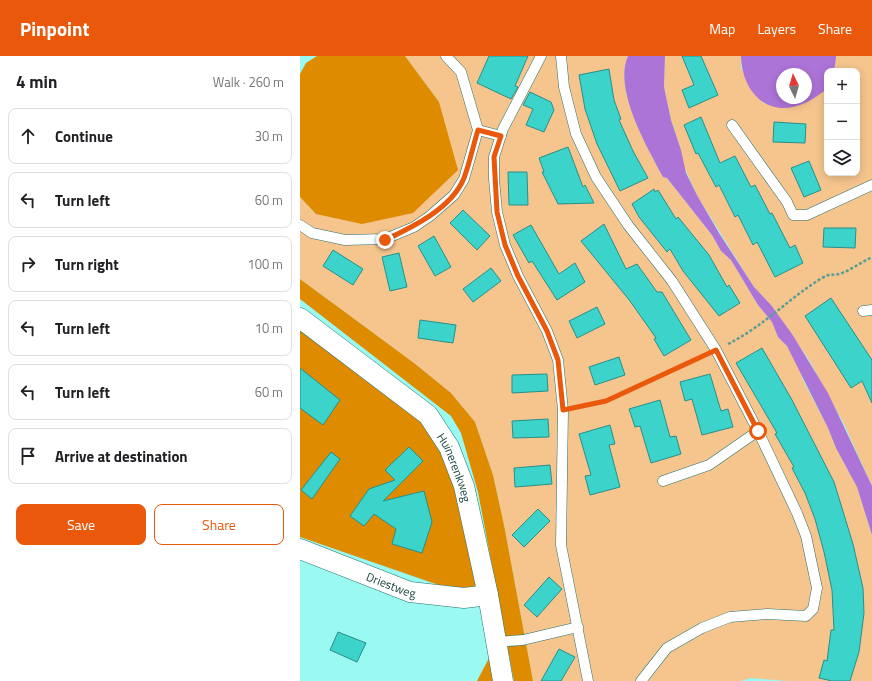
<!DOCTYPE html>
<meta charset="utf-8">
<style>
body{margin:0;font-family:"Titillium Web",sans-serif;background:#f6f6f6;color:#202124}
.controls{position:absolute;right:12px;top:12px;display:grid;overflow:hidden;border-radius:8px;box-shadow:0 2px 10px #0003}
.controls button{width:36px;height:36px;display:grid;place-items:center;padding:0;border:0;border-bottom:1px solid #e0e0e0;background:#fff;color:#202124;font:20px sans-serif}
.compass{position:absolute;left:476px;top:12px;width:36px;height:36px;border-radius:50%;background:#fff;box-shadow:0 2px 10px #0003;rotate:355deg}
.stop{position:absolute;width:12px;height:12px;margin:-9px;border:3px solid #ea580c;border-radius:50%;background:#fff}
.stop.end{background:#ea580c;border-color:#fff;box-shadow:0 1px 4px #0008}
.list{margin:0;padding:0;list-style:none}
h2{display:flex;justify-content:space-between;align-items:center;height:52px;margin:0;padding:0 16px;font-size:17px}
h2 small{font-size:13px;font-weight:400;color:#757577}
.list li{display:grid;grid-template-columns:26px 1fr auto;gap:12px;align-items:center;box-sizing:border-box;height:56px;margin:0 8px 8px;padding:0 8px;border:1px solid #e0e0e0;border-radius:8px}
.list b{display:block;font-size:15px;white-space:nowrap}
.list em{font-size:13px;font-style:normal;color:#757577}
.actions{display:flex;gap:8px;padding:12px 16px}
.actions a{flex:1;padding:9px 0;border:1px solid #ea580c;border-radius:8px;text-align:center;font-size:14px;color:#ea580c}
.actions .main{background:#ea580c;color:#fff}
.icon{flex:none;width:22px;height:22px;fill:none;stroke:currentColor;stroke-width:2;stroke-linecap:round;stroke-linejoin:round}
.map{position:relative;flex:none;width:572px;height:625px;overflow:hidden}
header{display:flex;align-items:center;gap:24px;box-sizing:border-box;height:56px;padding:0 20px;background:#ea580c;color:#fff}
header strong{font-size:19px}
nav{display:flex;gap:22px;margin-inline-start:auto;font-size:14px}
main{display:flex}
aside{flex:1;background:#fff}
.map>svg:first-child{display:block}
.green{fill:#f6c58e}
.forest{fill:#de8b00}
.water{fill:#ad74d8;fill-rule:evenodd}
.building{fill:#3bd3ca;stroke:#298f89}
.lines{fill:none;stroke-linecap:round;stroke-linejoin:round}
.lane-casing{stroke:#26716c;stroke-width:11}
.street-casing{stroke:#26716c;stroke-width:21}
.path{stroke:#599d97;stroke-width:2.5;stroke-dasharray:3 2;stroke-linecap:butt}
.lane{stroke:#fff;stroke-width:10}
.street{stroke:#fff;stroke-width:20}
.route{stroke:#ea580c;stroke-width:5}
.labels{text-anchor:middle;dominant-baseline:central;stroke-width:3;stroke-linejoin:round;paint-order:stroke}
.street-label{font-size:12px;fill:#153d3a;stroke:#9af9f1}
</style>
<header>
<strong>Pinpoint</strong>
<nav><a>Map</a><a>Layers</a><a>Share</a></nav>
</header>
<main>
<aside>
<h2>4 min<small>Walk · 260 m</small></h2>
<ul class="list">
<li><svg class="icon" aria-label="ahead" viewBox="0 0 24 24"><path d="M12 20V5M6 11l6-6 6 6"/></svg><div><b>Continue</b></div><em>30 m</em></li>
<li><svg class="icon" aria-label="left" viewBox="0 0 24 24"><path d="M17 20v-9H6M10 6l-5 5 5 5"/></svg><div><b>Turn left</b></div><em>60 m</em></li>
<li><svg class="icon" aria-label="right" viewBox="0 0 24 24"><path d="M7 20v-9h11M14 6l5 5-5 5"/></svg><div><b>Turn right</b></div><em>100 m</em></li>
<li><svg class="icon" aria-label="left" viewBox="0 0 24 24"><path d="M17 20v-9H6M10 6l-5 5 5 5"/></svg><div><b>Turn left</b></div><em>10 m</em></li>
<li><svg class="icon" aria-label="left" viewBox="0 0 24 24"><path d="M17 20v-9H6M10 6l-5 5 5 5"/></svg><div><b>Turn left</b></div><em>60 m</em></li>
<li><svg class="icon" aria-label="arrive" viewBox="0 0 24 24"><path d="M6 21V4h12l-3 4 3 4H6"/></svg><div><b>Arrive at destination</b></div></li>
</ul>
<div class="actions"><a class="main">Save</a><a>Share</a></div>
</aside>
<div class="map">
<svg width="572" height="625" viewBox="0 0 572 625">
<rect width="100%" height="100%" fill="#9af9f1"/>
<g class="green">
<path d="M 105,0 L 328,0 C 313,33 347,91 363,121 L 367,122 L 412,179 L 421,195 L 431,204 L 458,249 L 472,266 L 478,281 L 487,290 L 499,312 L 503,324 L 528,372 L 536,392 L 557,431 L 572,479 L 572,625 L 488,625 L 450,622 L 441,625 L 233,625 L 204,469 L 193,419 L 175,366 L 151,337 L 114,307 L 0,223 L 0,141 L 16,158 L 139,46 Z"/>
<polygon points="365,0 441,0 441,12 463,47 485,52 527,33 527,117 557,117 557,15 534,15 536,0 572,0 572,430 544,368 509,304 471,249 454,231 398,141 384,111 381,94 371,64 364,31"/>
</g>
<g class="forest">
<polygon points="17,0 105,0 139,46 158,114 113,157 62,168 16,158 0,141 0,18 6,7"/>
<polygon points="0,223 114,307 151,337 175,366 193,419 204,469 233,625 214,625 178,436 161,377 151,360 0,243"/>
<polygon points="0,270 137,374 164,462 176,533 153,534 0,481"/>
<polygon points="189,602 194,625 177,625"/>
</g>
<g class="water">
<path d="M 328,0 L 365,0 L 364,31 L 371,64 L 381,94 L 386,117 L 398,141 L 419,177 L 454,231 L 471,249 L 492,278 L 528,337 L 572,430 L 572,479 L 557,431 L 536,392 L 528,372 L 487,290 L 478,281 L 472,266 L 458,249 L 431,204 L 421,195 L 412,179 L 367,122 L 363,121 C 347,91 313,33 328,0 Z"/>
<path d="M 441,0 L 536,0 L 536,2 L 534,15 L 527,15 L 526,34 C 520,38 512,44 505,47 C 468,64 442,36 441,0 ZM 482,18 L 506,18 L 506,42 L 482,42 Z"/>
</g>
<g class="building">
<polygon points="189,0 228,0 215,30 218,31 211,43 177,27"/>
<polygon points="382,0 401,0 418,39 389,52 382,34 394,29"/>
<polygon points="309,13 314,44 321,63 319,64 333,95 348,122 320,135 297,88 285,53 279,19"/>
<polygon points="230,36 251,46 254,54 244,76 226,69 233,53 223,49"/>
<polygon points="401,61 420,107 435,100 451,131 455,129 470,158 472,157 490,192 495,189 503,207 475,221 457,186 453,189 438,159 435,161 419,129 416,131 398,97 396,98 384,69"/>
<polygon points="474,66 506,68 505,87 473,86"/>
<polygon points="268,91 283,131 285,129 294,147 258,148 242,116 244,116 239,102"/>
<polygon points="509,105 521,134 504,141 491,112"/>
<polygon points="208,116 227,116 228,149 209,149"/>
<polygon points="354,133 355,136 358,134 376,163 378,161 409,199 427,231 429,229 440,247 419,260 383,215 370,193 367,196 339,161 332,148"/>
<polygon points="163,154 190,180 177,194 150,167"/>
<polygon points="304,168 326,213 337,208 357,236 362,236 391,284 364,300 354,283 356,282 330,245 281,185"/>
<polygon points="231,169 259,218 275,207 285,226 257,244 232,205 229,207 213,179"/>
<polygon points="524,172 556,172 555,192 523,191"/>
<polygon points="134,180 151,211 135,220 118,190"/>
<polygon points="33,194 63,213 53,229 23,210"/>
<polygon points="99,197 107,231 90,235 82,201"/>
<polygon points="191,212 201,225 173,246 163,233"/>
<polygon points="531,242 572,304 572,347 562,325 551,332 505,260"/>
<polygon points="297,251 305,268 277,282 269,265"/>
<polygon points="120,264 156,269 153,287 118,282"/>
<polygon points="462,292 492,344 534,426 553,488 563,532 564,557 559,596 550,625 532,625 519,622 524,604 527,605 531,574 534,574 532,534 524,496 515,463 505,437 492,412 494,411 475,378 477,377 436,307"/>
<polygon points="319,301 325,319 295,329 289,311"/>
<polygon points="0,312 40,344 23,369 0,352"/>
<polygon points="247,318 248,335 212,337 212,319"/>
<polygon points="410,318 421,355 428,353 433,371 402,379 392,343 385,345 380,326"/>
<polygon points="360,344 370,381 376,380 381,398 351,407 340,370 335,371 329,353"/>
<polygon points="248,363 249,381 213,382 212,365"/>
<polygon points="310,369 315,388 309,389 320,431 290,439 285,420 291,419 279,378"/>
<polygon points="109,391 123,405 83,445 124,435 132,466 122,497 92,488 96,473 74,458 64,470 50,460 69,433 95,424 85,414"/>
<polygon points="31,396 40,403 12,443 1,434"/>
<polygon points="250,409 252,428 215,431 214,412"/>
<polygon points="238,453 250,465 224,491 212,479"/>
<polygon points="249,521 262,533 237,561 224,549"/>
<polygon points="38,576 66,587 57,606 30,594"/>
<polygon points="259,593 275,601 261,625 241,625"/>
</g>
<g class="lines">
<g class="lane-casing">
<g id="lane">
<polyline points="241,0 203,73 194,101 194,123 197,156 205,189 218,220 247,275 258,304 263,354 261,489 288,625"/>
<polyline points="261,0 264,31 276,78 296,121 328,169 372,225 416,294 458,375 497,457 506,480 517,532 513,553 506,560 467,558 430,561 402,572 367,592 341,625"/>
<polyline points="432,69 487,146 493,159 507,159 572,129"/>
<polyline points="178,74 201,80"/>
<polyline points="0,169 12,177 45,184 85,183 114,171 130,160 154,139 164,123 178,74 161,16 146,0"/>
<polyline points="563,255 572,254"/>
<polyline points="363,425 409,409 458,375"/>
<polyline points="196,586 223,584 278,571"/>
</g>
</g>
<g class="street-casing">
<g id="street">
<path id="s1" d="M 0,262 L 128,359 L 149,391 L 164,430 L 188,539 L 203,625"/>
<path id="s2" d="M 0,493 L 110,536 L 164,542 L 188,539"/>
</g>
</g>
<g class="path">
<path d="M 428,288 C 464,270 489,242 522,222 C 530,217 535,220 542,217 C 552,213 562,206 572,201"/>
<polyline points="275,351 306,345 404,300"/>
</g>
<use href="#lane" class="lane"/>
<use href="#street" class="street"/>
</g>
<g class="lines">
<path class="route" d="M 85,184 C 113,171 152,152 164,122 C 170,106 173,90 178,74 L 201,80 L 194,101 L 197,156 L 205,189 L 218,220 L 247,275 L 258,304 L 263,354 L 306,345 L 416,294 L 458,375"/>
</g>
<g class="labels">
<g class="street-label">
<text stroke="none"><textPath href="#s1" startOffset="220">Huinerenkweg</textPath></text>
<text stroke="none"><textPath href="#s2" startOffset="98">Driestweg</textPath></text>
</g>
</g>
</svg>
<div class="controls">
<button>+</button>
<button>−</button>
<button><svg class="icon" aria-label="layers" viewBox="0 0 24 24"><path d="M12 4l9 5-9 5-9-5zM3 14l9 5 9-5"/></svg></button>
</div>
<svg class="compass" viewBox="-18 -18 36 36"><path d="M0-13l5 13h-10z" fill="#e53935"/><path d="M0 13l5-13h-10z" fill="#757577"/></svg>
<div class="stop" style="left:458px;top:375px"></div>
<div class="stop end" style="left:85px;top:184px"></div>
</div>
</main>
